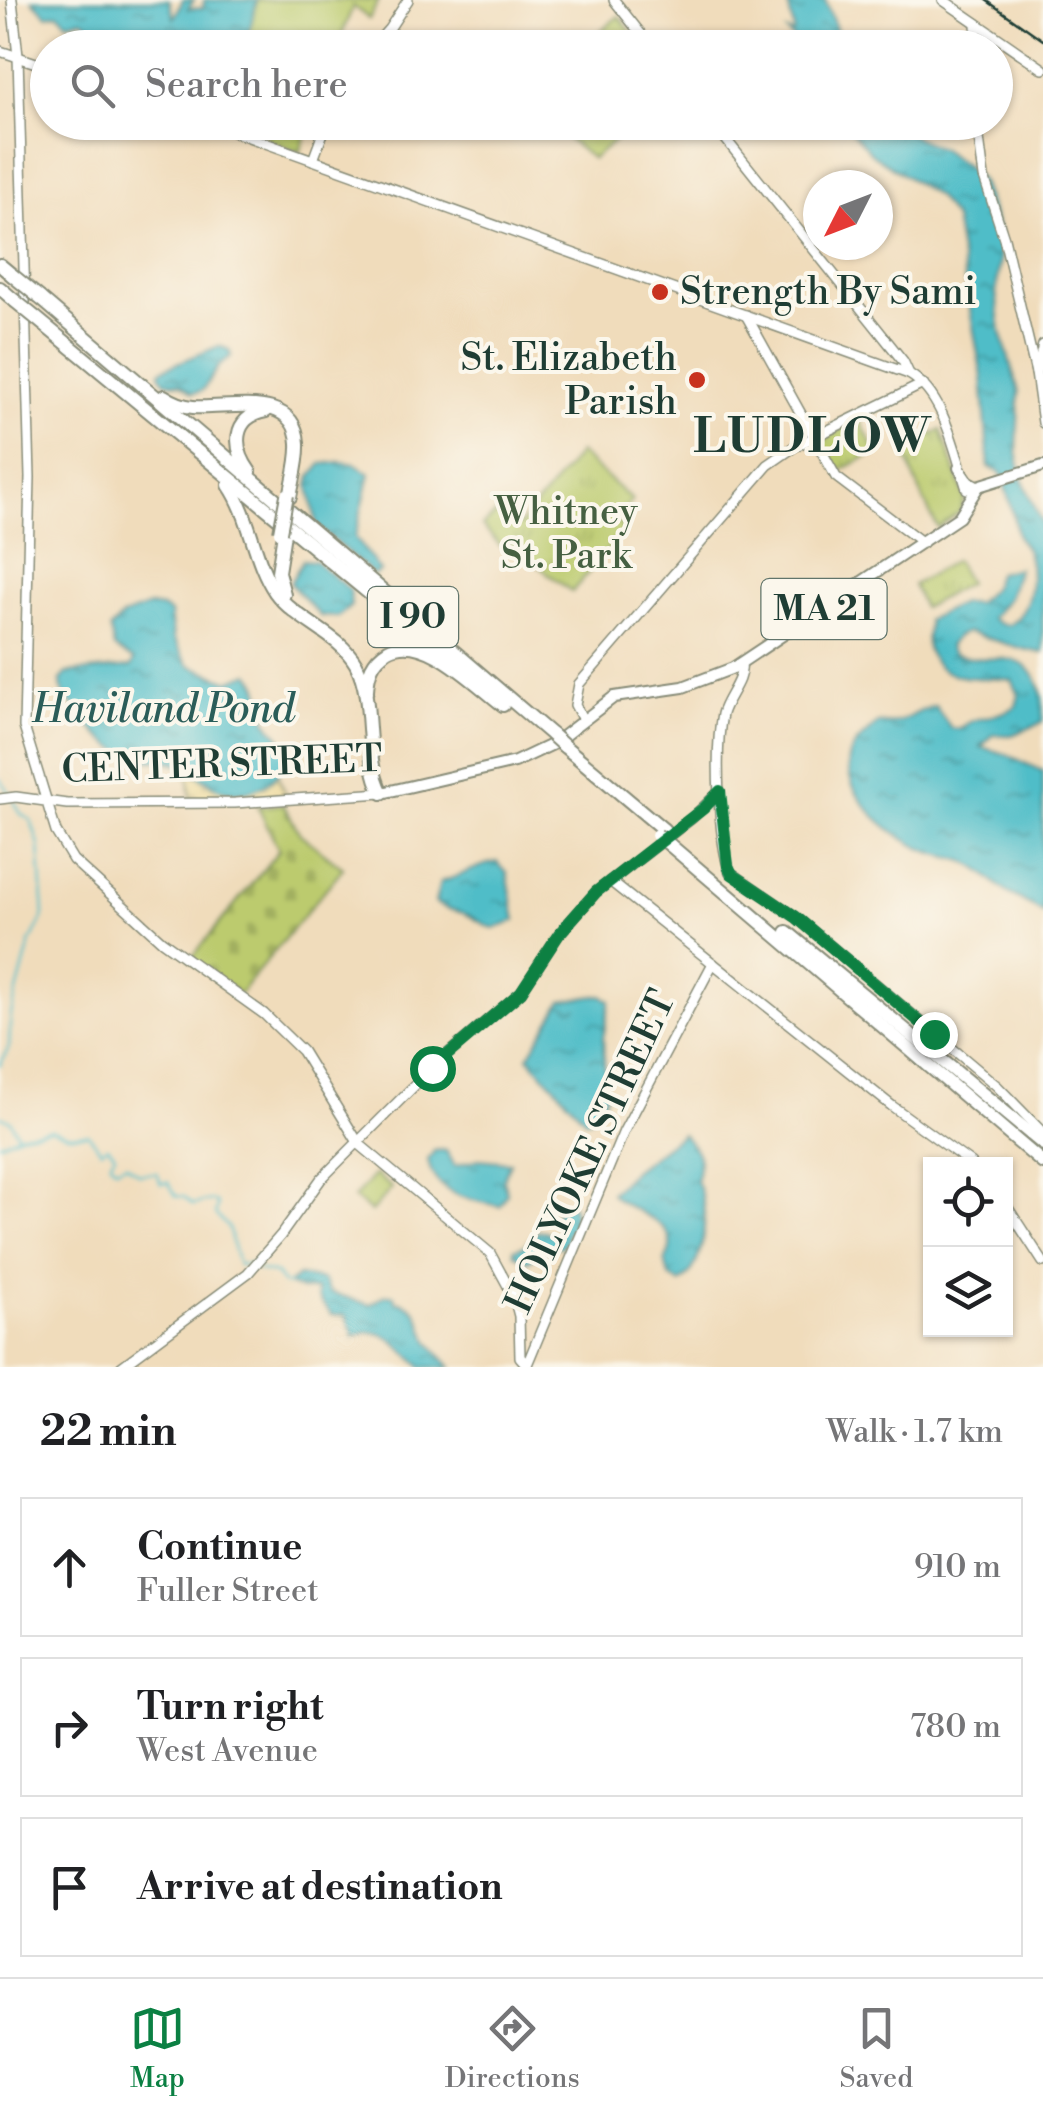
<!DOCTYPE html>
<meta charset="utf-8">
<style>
body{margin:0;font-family:"Libre Bodoni",serif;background:#f6f6f6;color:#202124}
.controls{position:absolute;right:30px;bottom:30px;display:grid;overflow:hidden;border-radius:0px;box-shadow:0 2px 8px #0004}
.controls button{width:90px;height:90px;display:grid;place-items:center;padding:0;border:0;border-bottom:2px solid #e0e0e0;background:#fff;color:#202124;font:50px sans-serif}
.compass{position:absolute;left:803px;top:170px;width:90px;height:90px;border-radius:50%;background:#fff;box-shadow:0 2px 8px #0004;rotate:228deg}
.stop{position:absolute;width:30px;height:30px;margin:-22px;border:8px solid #0b8043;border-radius:50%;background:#fff}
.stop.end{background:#0b8043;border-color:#fff;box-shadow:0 2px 10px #0008}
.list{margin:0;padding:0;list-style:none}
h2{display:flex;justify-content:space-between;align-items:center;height:130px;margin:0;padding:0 40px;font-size:42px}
h2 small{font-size:32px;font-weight:400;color:#757577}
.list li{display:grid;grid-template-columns:65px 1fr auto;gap:30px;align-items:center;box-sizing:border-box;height:140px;margin:0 20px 20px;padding:0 20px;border:2px solid #e0e0e0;border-radius:0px}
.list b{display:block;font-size:38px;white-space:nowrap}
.list p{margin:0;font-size:32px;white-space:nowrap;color:#757577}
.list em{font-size:32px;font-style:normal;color:#757577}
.icon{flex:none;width:55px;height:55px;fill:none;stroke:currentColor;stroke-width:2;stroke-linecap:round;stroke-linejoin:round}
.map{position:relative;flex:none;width:1043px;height:1367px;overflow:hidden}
.search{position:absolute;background:#fff;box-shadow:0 2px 8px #0004;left:30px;right:30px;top:30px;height:110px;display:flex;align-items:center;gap:25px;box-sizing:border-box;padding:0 35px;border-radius:55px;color:#757577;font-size:38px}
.sheet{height:610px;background:#fff}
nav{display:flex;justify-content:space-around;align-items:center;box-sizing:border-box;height:140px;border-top:2px solid #e0e0e0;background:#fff;font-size:28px;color:#757577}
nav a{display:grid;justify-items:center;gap:5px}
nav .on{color:#0b8043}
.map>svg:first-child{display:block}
.grass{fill:#bccb6e;stroke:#6e8451;stroke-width:2.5}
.sand{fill:url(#sand-dots);stroke:#868c69;stroke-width:2.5}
.cemetery{fill:url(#cemetery-stones);stroke:#6e8451;stroke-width:2.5}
.park{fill:url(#park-tufts);stroke:#6e8451;stroke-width:2.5}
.water{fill:url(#water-ripples);stroke:#387d7e;stroke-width:2.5}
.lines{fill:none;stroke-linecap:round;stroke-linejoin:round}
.stream{stroke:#50bdc8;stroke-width:2.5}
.secondary-casing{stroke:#888c78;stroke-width:12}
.primary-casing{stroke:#888c78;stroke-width:14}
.highway-casing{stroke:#888c78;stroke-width:16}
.secondary{stroke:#fff;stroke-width:9}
.primary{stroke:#fff;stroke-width:10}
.highway{stroke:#fff;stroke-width:12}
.rail{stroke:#1f3d34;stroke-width:2.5}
.highway-bridge-casing{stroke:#888c78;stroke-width:16;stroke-linecap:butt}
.highway-bridge{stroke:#fff;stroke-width:12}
.route{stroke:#0b8043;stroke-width:12}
.poi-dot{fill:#c8321e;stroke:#fbf7ec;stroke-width:4}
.labels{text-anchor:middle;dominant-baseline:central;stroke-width:8;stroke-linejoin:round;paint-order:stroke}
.shield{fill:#fbf7ec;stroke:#61756b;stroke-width:2.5}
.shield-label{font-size:35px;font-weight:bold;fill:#1f3d34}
.poi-label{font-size:38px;fill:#1f3d34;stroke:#fbf7ec;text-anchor:start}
.park-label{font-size:38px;fill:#466042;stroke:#fbf7ec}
.street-label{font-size:38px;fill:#1f3d34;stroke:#fbf7ec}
.water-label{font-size:40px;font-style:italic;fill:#2b5d59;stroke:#fbf7ec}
.district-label{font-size:48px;font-weight:bold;letter-spacing:2.5px;fill:#1f3d34;stroke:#fbf7ec}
</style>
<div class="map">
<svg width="1043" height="1367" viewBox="0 0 1043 1367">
<defs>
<pattern id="sand-dots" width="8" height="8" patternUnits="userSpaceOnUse" patternTransform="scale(2.5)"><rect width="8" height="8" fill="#eeda9e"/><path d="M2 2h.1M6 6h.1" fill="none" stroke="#ccbc89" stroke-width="1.8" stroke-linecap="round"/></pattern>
<pattern id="cemetery-stones" width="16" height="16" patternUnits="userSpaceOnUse" patternTransform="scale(2.5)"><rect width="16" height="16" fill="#bccb6e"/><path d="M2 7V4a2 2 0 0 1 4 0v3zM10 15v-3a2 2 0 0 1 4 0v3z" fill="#a1af60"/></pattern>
<pattern id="park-tufts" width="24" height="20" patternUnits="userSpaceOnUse" patternTransform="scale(2.5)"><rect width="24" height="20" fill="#bccb6e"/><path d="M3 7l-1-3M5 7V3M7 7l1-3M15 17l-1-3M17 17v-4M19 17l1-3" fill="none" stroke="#a1af60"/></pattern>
<pattern id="water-ripples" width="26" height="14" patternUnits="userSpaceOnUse" patternTransform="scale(2.5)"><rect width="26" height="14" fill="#50bdc8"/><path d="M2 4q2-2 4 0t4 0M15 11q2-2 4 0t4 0" fill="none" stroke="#429ba3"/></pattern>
</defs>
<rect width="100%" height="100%" fill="#fbf7ec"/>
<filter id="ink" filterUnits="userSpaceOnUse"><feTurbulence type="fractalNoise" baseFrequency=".01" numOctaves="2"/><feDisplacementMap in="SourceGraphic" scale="20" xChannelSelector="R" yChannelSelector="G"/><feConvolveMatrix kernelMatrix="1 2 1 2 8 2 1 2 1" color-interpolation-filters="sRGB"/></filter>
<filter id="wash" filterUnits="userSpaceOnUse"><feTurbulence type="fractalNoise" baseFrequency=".0048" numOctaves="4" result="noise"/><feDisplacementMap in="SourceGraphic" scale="40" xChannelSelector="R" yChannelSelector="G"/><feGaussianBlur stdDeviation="2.25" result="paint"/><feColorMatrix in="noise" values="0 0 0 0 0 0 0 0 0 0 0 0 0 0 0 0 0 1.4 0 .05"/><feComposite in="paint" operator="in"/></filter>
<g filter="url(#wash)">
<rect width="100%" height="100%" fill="#f0dcbb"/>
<g class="grass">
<polygon points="257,0 379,0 369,19 353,6 337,47 244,48"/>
<polygon points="619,16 643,47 612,47 599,32"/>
<polygon points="564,122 637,122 637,123 592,159 555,129"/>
<polygon points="273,123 310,123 300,152 266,139"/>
<polygon points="375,1174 392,1188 371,1212 354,1198"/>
</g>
<polygon class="sand" points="188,769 274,769 287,796 191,800"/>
<polygon class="cemetery" points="283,804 300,834 343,868 239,994 190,960 279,850 258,807"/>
<g class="park">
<polygon points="859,420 877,452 837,472 819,440"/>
<path d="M 941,430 L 965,498 L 960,512 L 938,528 C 922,501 915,476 902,448 Z"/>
<polygon points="579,453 632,500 615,520 625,529 572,592 507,542 502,547 482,526 503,508 519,526"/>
<polygon points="955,560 968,583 923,608 913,585"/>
</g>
<g class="water">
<polygon points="32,0 169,0 174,18 183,0 194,0 188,9 203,8 204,0 257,0 246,44 233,42 228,48 96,48 90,25 82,19 68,22 58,13 47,15"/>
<polygon points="787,0 825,0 843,47 800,47 787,32 793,34 794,30"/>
<path d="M 844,123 L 894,123 L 915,137 L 942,149 L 972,171 L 981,182 L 999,233 L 1000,260 L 996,293 L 1001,332 L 1019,392 L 1017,452 L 1023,481 L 1043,525 L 1043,653 C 1016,649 993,639 967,632 L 957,636 L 949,646 L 952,652 C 980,668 1012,645 1035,676 C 1043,690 1043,706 1042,723 L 1012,735 L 993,735 L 981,747 L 1006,754 L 1043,771 L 1043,913 C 1032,906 1021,899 1010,894 C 996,886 985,870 966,862 C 954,857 941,856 930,852 C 898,840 843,800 849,759 C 852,743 868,733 878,723 C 903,727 913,711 935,706 L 951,728 L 960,729 C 975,714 999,719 1016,706 L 1019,695 L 1012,680 C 982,675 943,687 928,651 C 924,640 929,630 927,620 L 961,603 L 977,603 L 993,587 L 997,573 L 1018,568 L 1008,598 L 991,618 L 1000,624 L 1009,625 C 1032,610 1034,578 1028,554 C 1026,545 1019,543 1017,534 C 1014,513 1007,493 1001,473 L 989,467 L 982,377 L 954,219 L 937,197 L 872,154 Z"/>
<polygon points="219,346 229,350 231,356 218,367 202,391 193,393 181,384 165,381 160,374 161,370"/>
<polygon points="339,462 356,464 370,474 355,537 380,571 374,575 317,526 309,486 311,477 322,464"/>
<polygon points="303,560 315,561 350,590 351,606 338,617 320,616 290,583"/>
<path d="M 149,606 L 162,608 L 170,613 L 173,638 L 184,658 L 189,665 L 229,681 L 250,673 C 266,691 259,703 268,722 C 273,732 289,743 287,754 C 283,782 247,799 222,790 C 205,783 192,768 176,763 C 167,760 155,760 145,759 C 115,753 96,736 79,712 C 71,700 60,696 61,680 L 67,673 L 131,667 L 134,660 L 114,648 L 110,629 L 123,616 Z"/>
<path d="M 497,862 L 507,873 L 516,920 C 488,935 491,926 468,915 C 455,909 447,911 435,903 L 440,882 C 460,877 477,865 497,862 Z"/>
<polygon points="602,995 610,1001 603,1038 606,1095 599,1115 586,1120 528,1057 562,1001"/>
<path d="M 682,1134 C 698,1150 703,1159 696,1181 C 710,1207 707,1265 680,1283 L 669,1276 L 665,1261 C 689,1220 625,1213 611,1193 L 633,1171 Z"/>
<path d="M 440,1150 L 446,1151 L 455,1166 L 479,1159 L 510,1162 L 503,1180 L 507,1193 L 500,1206 C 470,1200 434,1196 428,1160 L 434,1151 Z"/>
<polygon points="572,1205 575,1221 567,1234 566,1242 561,1247 553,1245 528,1261 515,1254 514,1249 524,1246 538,1231 545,1231 555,1238 560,1236 555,1214 561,1208"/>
<path d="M 298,1276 L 323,1280 L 329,1292 L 370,1305 L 385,1295 L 394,1295 L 396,1301 C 424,1307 418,1322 430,1342 C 435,1351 445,1359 451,1367 L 422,1367 C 399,1347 385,1323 354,1336 L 346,1315 L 332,1315 L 318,1298 L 317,1289 L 302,1290 L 288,1284 Z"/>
</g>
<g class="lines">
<g class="stream">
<polyline points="0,779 10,794"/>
<polyline points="0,1065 9,1047 11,1014 30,943 44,915 39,845 31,820 21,814 14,801"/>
<polyline points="0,1116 10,1120 18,1135 50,1129 69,1135 88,1134 101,1150 108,1146 115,1154 110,1163 116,1168 126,1164 139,1174 157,1173 161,1184 168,1182 176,1196 184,1197 193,1205 211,1200 217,1204 215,1214 228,1227 238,1265 251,1264"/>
<polyline points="0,1143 17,1136"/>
<polyline points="257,1270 276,1274 283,1284 290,1284"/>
</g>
</g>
</g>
<g filter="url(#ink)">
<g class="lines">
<g class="secondary-casing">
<g id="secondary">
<polyline points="12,0 18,56 30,477 24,727 56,832 73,860 162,941 264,1014 302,1051 359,1144 490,1253 514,1297 519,1316 520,1357 527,1365"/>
<polyline points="614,0 652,48"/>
<polyline points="943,0 1043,69"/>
<polyline points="976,23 977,48"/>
<polyline points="372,48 389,29 408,0"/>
<polyline points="0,51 48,67"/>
<path d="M 207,122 L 909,374 C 945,395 955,453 967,489"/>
<polyline points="712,122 903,361 909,374"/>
<polyline points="977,122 984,177 1004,238 1036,373"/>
<polyline points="313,160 327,122"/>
<polyline points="746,315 836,477 923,543"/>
<polyline points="1043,345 1036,373 1043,423"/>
<path d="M 741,664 C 744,680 726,698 722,714 C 715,750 718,838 730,872 L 796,917 L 997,1086 L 1043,1133"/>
<polyline points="583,720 575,705 579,684 768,465 794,447 923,384"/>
<polyline points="0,799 16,797 67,804 235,803 382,793"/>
<polyline points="610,881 892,1106 972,1164"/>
<polyline points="1006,1205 1043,1262"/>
<polyline points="121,1367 248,1273 281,1235 321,1179 437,1063 521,992 559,934 596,892 692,818 720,791"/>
<polyline points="526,1367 624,1131 713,963"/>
</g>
</g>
<g class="primary-casing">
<g id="primary">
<polyline points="959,468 968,481 977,486"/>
<polyline points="972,488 1043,466"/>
<polyline points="382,793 515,762 553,744 614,697 683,687 733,668 959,517 978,487"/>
</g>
</g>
<g class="highway-casing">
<g id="highway">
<polyline points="0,265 12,275"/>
<polyline points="0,288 15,301"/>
<polyline points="40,298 552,735"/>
<polyline points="36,318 450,660"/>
<path d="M 164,396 C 173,402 182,406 193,407 C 228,410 295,390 298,443 C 299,461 293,480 290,497"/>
<path d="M 250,472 C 233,449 231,417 266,411"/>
<path d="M 229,485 C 251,517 253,559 275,592 C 296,621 338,633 356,664 C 376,702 362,755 382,793"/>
<polyline points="284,533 278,572 284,594"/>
<path d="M 367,690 C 368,673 372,660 388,650 C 424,630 476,685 503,705"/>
<polyline points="564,746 664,830"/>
<polyline points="670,845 1043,1163"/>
<polyline points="787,932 1043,1144"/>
</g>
</g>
<use href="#secondary" class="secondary"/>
<use href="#primary" class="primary"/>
<use href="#highway" class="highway"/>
<polyline class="rail" points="986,0 1043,40"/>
<g class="highway-bridge-casing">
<g id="highway-bridge">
<polyline points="12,275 40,298"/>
<polyline points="15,301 36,318"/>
<polyline points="280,532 287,495"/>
<polyline points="552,735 564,746"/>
<polyline points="657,835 670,845"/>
</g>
</g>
<use href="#highway-bridge" class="highway-bridge"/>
</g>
</g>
<g class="lines" filter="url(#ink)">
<polyline class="route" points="432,1068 521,992 559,934 596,892 704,808 720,791 728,866 732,874 796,917 934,1034"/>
</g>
<g class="poi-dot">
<circle cx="660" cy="292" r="10"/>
<circle cx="697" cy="380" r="10"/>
</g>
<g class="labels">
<g class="shield">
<rect x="761.5" y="579" width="125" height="60" rx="8"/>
<rect x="368" y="587" width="90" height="60" rx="8"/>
</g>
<g class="shield-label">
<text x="824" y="609">MA 21</text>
<text x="413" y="617">I 90</text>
</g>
<g class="poi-label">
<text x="680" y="292">Strength By Sami</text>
<text x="677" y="358" text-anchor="end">St. Elizabeth<tspan x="677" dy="44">Parish</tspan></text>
</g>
<g class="park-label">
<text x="566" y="512">Whitney<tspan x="566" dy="44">St. Park</tspan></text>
</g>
<g class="street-label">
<text transform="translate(222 765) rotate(-2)">CENTER STREET</text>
<text transform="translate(591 1152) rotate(-65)">HOLYOKE STREET</text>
</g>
<g class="water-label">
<text x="163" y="710">Haviland Pond</text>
</g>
<g class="district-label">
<text x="813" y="438">LUDLOW</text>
</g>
</g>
</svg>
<div class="controls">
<button><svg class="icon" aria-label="locate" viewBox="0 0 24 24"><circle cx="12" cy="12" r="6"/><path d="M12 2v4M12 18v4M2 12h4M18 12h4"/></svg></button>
<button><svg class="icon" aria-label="layers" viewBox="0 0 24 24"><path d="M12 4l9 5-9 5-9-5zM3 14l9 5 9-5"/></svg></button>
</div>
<svg class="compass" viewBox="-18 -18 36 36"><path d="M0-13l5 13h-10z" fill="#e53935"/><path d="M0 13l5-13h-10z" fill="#757577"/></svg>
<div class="stop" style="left:432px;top:1068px"></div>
<div class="stop end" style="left:934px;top:1034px"></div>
<div class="search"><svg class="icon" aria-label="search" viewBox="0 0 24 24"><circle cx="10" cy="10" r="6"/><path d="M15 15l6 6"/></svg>Search here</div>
</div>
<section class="sheet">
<h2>22 min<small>Walk · 1.7 km</small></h2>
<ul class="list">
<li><svg class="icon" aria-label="ahead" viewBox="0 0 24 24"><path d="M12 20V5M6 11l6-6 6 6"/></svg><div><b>Continue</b><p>Fuller Street</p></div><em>910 m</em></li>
<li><svg class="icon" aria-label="right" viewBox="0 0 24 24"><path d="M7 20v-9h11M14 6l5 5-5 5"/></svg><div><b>Turn right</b><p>West Avenue</p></div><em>780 m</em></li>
<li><svg class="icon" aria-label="arrive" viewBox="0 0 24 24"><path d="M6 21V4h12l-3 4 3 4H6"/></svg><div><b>Arrive at destination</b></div></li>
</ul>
</section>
<nav>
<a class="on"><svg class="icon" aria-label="map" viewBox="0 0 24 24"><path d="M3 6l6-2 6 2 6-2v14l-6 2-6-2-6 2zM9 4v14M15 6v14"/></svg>Map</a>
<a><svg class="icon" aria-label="directions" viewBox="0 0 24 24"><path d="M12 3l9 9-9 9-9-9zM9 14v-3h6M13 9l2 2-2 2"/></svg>Directions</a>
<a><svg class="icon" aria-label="saved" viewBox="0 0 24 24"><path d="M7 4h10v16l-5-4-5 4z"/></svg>Saved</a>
</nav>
